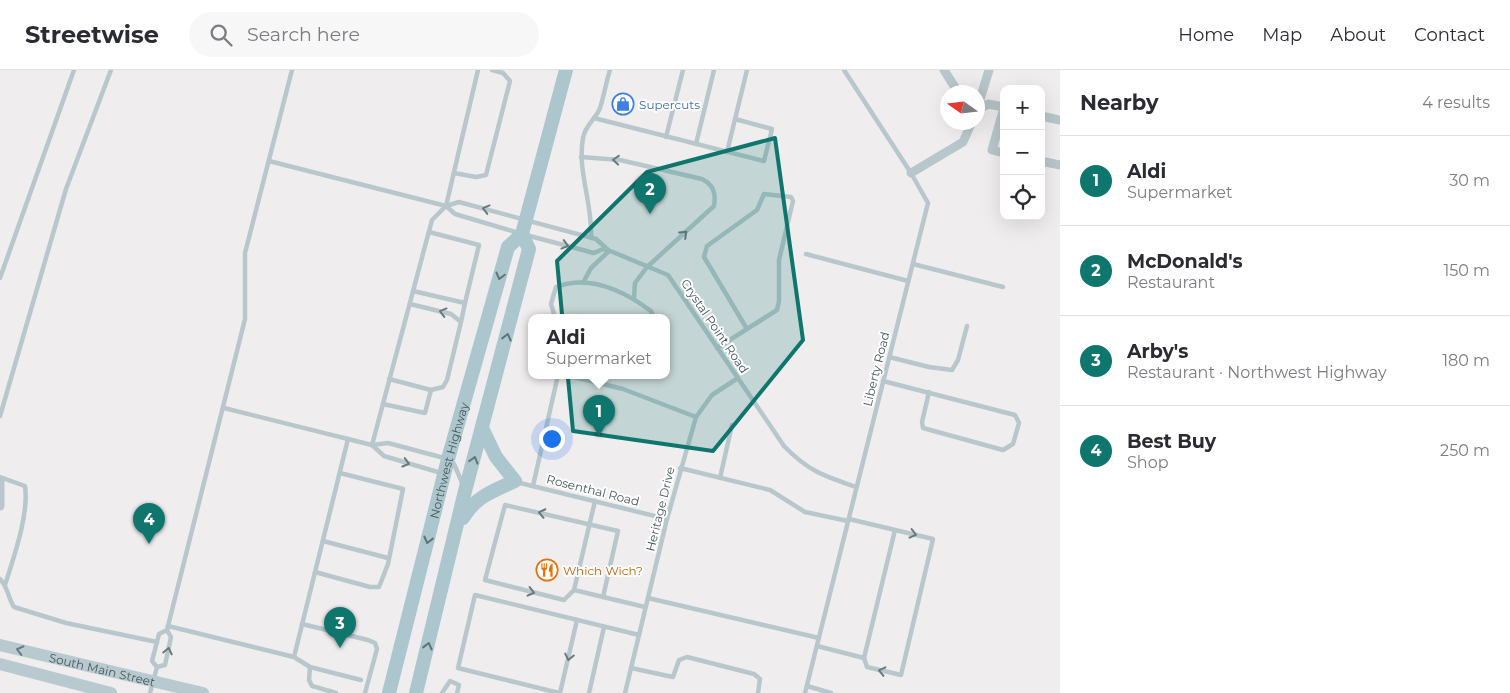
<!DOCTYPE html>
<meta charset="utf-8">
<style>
body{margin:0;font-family:Montserrat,sans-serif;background:#f7f7f7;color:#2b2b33}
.controls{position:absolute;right:15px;top:15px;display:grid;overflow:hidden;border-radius:10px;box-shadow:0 5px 20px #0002}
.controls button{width:45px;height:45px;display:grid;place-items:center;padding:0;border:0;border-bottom:1px solid #e1e1e2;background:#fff;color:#2b2b33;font:25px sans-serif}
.compass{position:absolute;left:940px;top:15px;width:45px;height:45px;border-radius:50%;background:#fff;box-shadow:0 5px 20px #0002;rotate:284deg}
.you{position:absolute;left:551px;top:368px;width:18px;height:18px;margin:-12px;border:4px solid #fff;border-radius:50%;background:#1a73e8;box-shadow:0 0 0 8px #1a73e833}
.badge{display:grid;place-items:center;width:32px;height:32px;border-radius:50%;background:#0f766e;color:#fff;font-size:16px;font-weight:700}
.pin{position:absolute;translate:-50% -41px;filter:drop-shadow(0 1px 2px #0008)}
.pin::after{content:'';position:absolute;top:26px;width:18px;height:15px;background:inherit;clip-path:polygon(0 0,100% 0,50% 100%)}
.popup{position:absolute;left:528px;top:244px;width:142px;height:65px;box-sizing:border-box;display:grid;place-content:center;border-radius:10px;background:#fff;filter:drop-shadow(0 1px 4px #0005);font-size:16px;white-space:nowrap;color:#7c7c81}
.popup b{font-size:19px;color:#2b2b33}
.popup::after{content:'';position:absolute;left:50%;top:100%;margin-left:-10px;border:10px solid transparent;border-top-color:#fff}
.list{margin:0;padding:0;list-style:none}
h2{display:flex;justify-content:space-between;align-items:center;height:65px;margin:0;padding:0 20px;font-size:21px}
h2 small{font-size:16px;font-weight:400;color:#7c7c81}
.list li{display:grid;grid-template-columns:32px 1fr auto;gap:15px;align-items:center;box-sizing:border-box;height:90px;padding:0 20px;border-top:1px solid #e1e1e2}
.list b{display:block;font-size:19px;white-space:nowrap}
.list p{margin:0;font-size:16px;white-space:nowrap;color:#7c7c81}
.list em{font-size:16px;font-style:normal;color:#7c7c81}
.icon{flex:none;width:28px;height:28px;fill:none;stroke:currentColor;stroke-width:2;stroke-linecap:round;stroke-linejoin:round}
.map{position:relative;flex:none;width:1060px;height:623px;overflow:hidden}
header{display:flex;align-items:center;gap:30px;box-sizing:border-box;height:70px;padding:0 25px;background:#fff;border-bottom:1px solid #e1e1e2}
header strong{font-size:24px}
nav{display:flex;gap:28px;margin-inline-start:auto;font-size:18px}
.search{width:350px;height:45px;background:#f7f7f7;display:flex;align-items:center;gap:12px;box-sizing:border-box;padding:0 18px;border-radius:28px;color:#7c7c81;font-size:19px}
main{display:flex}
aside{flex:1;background:#fff}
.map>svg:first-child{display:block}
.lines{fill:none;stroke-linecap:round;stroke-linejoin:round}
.lane{stroke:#b8c7cb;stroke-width:4.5}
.street{stroke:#b8c7cb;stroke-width:9}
.secondary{stroke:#b8cad0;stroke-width:12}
.primary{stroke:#acc6cd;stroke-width:14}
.oneway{stroke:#68797d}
.oneway2{stroke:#5f7378}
.oneway3{stroke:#687a7e}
.marked{fill:#0f766e;fill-opacity:0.2;stroke:#0f766e;stroke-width:4;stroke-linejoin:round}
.labels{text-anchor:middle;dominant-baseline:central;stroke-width:4;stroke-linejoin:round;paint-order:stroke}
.shop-label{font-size:12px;fill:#366cbe;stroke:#fff;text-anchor:start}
.street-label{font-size:12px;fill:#45575b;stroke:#fff}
.food-label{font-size:12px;fill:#c56008;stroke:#fff;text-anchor:start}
</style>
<header>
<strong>Streetwise</strong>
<div class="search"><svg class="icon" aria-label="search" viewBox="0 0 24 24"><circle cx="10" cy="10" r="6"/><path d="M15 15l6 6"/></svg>Search here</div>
<nav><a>Home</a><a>Map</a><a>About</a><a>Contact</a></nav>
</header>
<main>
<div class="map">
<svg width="1060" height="623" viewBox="0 0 1060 623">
<rect width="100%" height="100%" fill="#f0edee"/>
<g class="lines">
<g class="lane">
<polyline points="594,48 764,91 772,59 735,49"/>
<polyline points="666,67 683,0"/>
<polyline points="696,74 714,0"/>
<polyline points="727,82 747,0"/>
<path d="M 581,87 L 620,90 L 702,109 C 714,115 716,124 714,136 L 647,197 L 635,213 L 634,228"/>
<polyline points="269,91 446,136 455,144 519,163"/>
<polyline points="454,103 476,107 486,105 510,11 503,3 492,0"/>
<polyline points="446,136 459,132 596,169 607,179"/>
<path d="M 526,165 L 594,183 L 603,179 L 608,180 L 668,205 L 784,376 C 808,401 824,406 856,417"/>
<path d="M 591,168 C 593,134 577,102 583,68 C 585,55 596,49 600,38 C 604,26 606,12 610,0"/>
<polyline points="806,184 908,211"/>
<polyline points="913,194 1003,217"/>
<polyline points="0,208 74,0"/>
<polyline points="584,211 591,198 609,181"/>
<polyline points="413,221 465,233 479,175 429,162"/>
<polyline points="410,234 451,244 461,252 447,310 443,317 431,320"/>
<path d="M 555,247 L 551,234 L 556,217 C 590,204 624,221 651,241 L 653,247"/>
<polyline points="461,252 465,233"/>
<polyline points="717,278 777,240 779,231 779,190 793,131 791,127 764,124 757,140 707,176 704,187 747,259"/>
<polyline points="889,287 929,297 952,300 958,290 967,256"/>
<polyline points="566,305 623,319 696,347"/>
<polyline points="883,311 1015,345 1019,353 1013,374 1003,380 923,358 922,352 929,322"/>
<polyline points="383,334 425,343 431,320 389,309"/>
<polyline points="224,338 372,375 388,373 448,389 454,394 463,415"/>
<polyline points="0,346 66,119 111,0"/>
<polyline points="372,375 432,150 446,136 478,0"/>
<polyline points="372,375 384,386 441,403"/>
<polyline points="680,398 770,420 805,442 848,451"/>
<path d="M 0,407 L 25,416 C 29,445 14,486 5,515"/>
<polyline points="720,408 732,355"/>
<polyline points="516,412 667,449"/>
<polyline points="533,416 558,305"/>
<polyline points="595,431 574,520 645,537"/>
<polyline points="849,449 933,469 901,605 867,597 864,588 895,460"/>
<polyline points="323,471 388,488"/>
<polyline points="315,502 370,517 379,517 388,494 403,419 340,403"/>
<path d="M 0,509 C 8,517 8,528 14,537 L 66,553 L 157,572"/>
<polyline points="574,520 564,530 485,510 505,435 618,461 603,527"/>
<polyline points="648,528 819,568"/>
<polyline points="302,554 368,570 375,573 377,579 365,623"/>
<polyline points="168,556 294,587 348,369"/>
<polyline points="817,576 864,588"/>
<polyline points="294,587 310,597 361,610"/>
<polyline points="157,597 152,591 159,564 167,560 237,281 245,249 245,183 292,0"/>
<polyline points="157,597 165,595 171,567 167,560"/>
<polyline points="310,597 309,610 312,616 336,623"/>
<polyline points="631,598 673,607 679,590 687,587 754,604 760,609 758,623"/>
<polyline points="807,616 831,623"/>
<polyline points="150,623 157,597"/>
<polyline points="442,623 450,611 459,615 457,623"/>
<polyline points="559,623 458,598 475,525 639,565"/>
<polyline points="560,623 577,550"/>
<polyline points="589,623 604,557"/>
<polyline points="625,623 667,449 696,347 712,325 738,308"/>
<polyline points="805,623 928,133 911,103 844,0"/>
</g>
<g class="street">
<polyline points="944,0 958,22"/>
<polyline points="978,36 989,0"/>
<polyline points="1004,38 992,80 1004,83"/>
<polyline points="978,40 988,34 1004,37"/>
<polyline points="1041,46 1060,50"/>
<polyline points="1041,91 1060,95"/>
<polyline points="911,103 963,72 972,52"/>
<polyline points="0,411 0,436"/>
</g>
<g class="secondary">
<path id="s1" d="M 0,575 L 203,623"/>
<polyline points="0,594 111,623"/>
</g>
<g class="primary">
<path d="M 463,448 C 475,427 493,421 515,411 L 496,387 L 483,360"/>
<path id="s2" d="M 389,623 L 448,389 L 508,177 L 522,164 L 566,0"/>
<polyline points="416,623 465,421 529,179 522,164"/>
</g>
</g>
<defs><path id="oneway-chevron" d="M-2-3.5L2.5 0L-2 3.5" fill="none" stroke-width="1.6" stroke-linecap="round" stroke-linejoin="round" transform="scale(1.25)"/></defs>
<g class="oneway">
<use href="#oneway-chevron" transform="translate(616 90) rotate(-175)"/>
<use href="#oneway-chevron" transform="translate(486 139) rotate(-165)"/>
<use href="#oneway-chevron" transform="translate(684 164) rotate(-43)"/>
<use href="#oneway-chevron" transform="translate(565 175) rotate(15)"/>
<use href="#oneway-chevron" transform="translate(443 242) rotate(-165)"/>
<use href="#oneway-chevron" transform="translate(406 393) rotate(16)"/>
<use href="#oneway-chevron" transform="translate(542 443) rotate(-168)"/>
<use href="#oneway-chevron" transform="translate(913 464) rotate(14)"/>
<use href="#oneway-chevron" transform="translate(531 522) rotate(14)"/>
<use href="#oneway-chevron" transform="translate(168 581) rotate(-77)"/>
<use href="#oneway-chevron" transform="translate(569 587) rotate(102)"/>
<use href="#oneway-chevron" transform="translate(882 601) rotate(-167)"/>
</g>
<g class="oneway2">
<use href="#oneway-chevron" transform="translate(500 206) rotate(105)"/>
<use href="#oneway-chevron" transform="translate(507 267) rotate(-76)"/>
<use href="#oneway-chevron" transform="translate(474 390) rotate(-74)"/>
<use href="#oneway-chevron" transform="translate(428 470) rotate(104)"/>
<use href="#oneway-chevron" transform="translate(428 576) rotate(-76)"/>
</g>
<use class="oneway3" href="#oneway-chevron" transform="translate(20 580) rotate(-166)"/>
<path class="marked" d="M 775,68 L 803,270 L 713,381 L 573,361 L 557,191 L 647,102 Z"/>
<defs>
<g id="shop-ring" transform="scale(1.125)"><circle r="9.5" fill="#fff" stroke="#3f7fe0" stroke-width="1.5"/><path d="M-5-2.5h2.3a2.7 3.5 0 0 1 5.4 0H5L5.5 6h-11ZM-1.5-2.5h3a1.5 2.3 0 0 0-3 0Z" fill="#3f7fe0"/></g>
<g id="restaurant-ring" transform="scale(1.125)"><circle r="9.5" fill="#fff" stroke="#e8710a" stroke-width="1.5"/><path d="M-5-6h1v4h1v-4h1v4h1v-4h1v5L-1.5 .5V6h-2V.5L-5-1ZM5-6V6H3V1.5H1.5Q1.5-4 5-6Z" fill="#e8710a"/></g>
</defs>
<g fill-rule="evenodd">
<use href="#shop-ring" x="623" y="34"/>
<use href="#restaurant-ring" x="547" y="500"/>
</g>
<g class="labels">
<g class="shop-label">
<text x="639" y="34">Supercuts</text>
</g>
<g class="street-label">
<text transform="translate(715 256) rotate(56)">Crystal Point Road</text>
<text transform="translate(876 299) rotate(-76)">Liberty Road</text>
<text stroke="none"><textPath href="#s2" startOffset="240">Northwest Highway</textPath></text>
<text transform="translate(593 420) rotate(14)">Rosenthal Road</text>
<text transform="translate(660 439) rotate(-76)">Heritage Drive</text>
<text stroke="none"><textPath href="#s1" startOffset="105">South Main Street</textPath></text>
</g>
<g class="food-label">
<text x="563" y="500">Which Wich?</text>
</g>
</g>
</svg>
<div class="controls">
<button>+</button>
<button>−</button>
<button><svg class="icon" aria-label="locate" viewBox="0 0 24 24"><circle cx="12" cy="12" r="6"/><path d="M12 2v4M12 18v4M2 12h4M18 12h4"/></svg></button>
</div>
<svg class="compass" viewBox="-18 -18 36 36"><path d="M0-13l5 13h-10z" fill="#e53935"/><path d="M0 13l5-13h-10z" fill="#7c7c81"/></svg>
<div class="you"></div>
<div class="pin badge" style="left:599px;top:366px">1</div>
<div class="popup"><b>Aldi</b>Supermarket</div>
<div class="pin badge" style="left:650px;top:144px">2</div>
<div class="pin badge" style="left:340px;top:578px">3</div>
<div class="pin badge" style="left:149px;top:474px">4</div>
</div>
<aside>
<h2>Nearby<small>4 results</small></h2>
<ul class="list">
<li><span class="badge">1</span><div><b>Aldi</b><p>Supermarket</p></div><em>30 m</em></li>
<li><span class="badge">2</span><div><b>McDonald's</b><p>Restaurant</p></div><em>150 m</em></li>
<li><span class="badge">3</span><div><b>Arby's</b><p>Restaurant · Northwest Highway</p></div><em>180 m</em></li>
<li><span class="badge">4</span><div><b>Best Buy</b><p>Shop</p></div><em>250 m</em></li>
</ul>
</aside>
</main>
